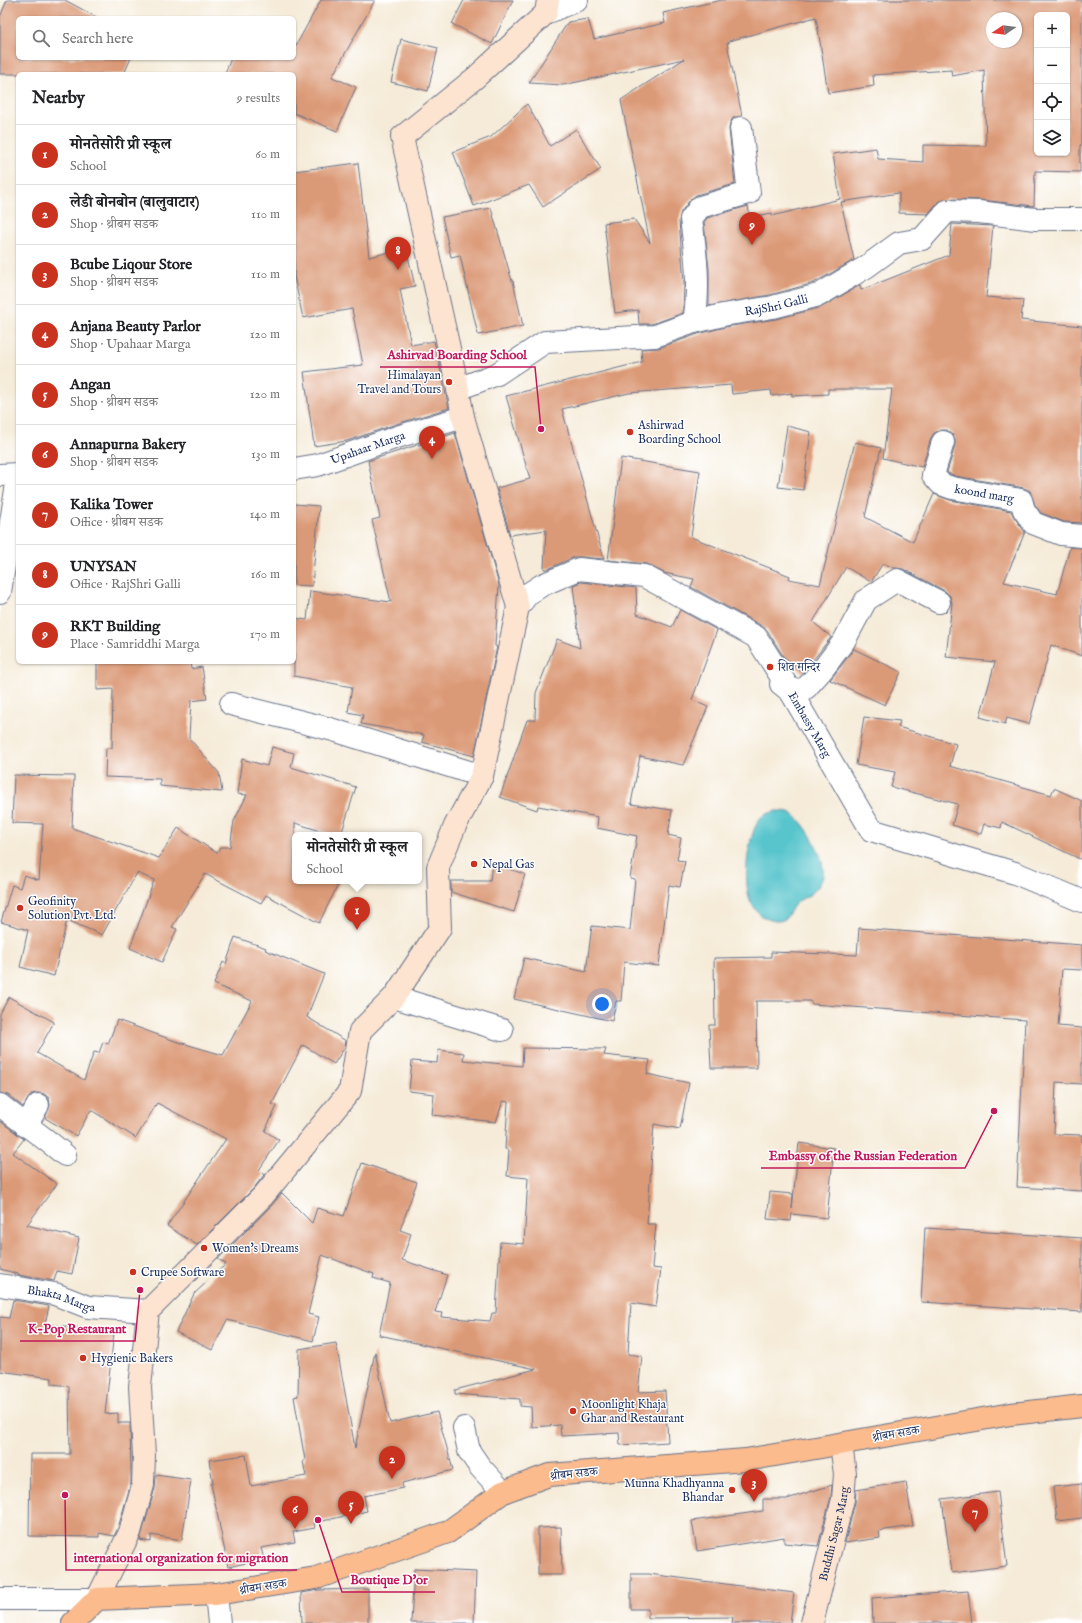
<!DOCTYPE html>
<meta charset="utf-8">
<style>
body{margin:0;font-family:"IM FELL English","Noto Serif Devanagari",serif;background:#f2f2f2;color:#202124}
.controls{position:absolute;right:12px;top:12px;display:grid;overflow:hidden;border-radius:6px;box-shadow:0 1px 3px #0004}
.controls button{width:36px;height:36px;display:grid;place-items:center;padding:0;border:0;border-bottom:1px solid #e0e0e0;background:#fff;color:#202124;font:20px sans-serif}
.compass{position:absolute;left:986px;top:12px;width:36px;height:36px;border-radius:50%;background:#fff;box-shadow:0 1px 3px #0004;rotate:257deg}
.you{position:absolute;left:602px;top:1004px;width:14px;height:14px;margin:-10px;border:3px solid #fff;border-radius:50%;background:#1a73e8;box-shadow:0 0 0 6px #1a73e833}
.badge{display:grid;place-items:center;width:26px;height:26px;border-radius:50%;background:#c8321e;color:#fff;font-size:13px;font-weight:700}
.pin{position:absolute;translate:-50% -33px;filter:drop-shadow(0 1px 2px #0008)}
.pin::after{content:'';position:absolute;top:21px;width:14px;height:12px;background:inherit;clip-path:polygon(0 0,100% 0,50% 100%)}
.popup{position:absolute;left:292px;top:832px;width:130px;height:52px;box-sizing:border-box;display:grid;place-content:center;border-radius:6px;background:#fff;filter:drop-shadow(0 1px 3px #0005);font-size:13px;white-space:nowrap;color:#757577}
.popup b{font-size:15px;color:#202124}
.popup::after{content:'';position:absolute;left:50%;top:100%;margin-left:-8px;border:8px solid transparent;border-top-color:#fff}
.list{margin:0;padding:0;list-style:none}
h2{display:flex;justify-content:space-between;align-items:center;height:52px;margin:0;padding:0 16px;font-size:17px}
h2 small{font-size:13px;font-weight:400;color:#757577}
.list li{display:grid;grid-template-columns:26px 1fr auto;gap:12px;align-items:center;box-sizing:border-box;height:60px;padding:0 16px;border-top:1px solid #e0e0e0}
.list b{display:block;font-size:15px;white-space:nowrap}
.list p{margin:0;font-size:13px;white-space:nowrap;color:#757577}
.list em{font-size:13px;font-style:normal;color:#757577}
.icon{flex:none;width:22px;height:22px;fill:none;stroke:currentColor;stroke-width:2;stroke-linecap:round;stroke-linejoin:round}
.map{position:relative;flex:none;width:1082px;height:1623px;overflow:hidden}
.search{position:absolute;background:#fff;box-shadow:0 1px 3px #0004;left:16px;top:16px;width:280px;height:44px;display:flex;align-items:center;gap:10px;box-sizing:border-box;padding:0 14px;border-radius:6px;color:#757577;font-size:15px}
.panel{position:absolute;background:#fff;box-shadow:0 1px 3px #0004;left:16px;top:72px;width:280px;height:592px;border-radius:6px}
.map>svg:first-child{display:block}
.water{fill:#58c5cc;stroke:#3a7a95}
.building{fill:#db9a77;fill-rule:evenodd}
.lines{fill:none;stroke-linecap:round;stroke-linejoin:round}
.street-casing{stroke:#677189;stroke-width:24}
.secondary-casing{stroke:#677189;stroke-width:24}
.primary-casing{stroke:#677189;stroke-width:24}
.street{stroke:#fff;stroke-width:22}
.secondary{stroke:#fde4d1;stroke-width:22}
.primary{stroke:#fbbb8d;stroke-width:22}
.poi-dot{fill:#c8321e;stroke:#fff;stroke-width:1.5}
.labels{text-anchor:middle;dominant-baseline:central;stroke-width:3;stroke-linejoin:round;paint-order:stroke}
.street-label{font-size:12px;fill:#1b2f5e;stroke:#fff}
.poi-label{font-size:12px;fill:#1b2f5e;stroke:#fff;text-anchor:start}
.leader{fill:none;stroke:#c2185b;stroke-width:1.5}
.callout-dot{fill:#c2185b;stroke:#fff;stroke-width:1.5}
.callout-label{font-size:13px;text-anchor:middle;font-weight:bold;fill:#c2185b;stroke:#fff;stroke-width:3;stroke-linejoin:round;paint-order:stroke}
</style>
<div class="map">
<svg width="1082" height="1623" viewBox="0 0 1082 1623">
<rect width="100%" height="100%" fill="#fff"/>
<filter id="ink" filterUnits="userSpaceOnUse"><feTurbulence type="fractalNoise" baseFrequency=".025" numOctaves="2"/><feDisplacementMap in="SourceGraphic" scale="8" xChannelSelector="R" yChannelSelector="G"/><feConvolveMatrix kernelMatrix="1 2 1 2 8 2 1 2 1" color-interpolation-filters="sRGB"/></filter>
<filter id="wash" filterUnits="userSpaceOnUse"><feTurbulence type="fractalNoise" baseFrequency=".012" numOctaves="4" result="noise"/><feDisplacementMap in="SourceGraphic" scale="16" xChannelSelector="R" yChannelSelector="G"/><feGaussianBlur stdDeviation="0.9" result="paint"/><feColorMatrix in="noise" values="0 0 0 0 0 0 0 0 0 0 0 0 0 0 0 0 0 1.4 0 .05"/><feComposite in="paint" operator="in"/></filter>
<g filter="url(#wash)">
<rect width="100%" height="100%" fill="#f5ebd8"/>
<path class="water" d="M 776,811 C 781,811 787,811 791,813 C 806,822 826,858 823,876 C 822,882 815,892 809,895 C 805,898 800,899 796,903 C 792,907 790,913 786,918 C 781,924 766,920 761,915 C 758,913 755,909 753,906 C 741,890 747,834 760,819 C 764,814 770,813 776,811 Z"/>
<g id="blocks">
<g class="building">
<polygon points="7,0 65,0 98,18 18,18 18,58 131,58 124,74 0,74 0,17"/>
<polygon points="321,0 375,0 332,77 356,87 337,131 294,113 294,74 225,74 231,58 294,58 294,49"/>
<polygon points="464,0 513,0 492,44 452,24"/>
<path d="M 722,0 L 1082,0 L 1082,145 L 1080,145 L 1080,172 L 1035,171 L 1034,206 L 980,200 L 947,199 L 938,202 L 928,214 L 899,213 L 899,193 L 841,202 L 854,260 L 814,283 L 770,295 L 709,306 L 709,270 L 704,222 L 707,218 L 748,206 L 750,217 L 772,213 L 772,216 L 840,199 L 833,154 L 876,148 L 878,159 L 923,162 L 923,145 L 986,146 L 984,70 L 952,76 L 951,70 L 873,75 L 874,86 L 828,93 L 816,17 L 729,41 L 729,43 L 727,43 L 742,116 L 733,118 L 730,123 L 729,129 L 735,184 L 696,195 L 690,200 L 681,212 L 679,221 L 684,283 L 683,313 L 652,324 L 639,324 L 638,310 L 615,313 L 604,223 L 634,219 L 650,243 L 621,100 L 684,59 L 563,85 L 529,83 L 568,22 L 588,19 L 594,39 L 665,23 L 663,13 ZM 1037,15 L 1067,15 L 1067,153 L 1037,153 ZM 992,18 L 1016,18 L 1016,42 L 992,42 Z"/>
<polygon points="401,39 438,48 428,91 391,82"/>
<polygon points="527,104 550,146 576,129 601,169 543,207 529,185 474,206 453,152 491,137"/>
<polygon points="358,163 369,257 406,248 415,286 400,289 411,345 434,341 449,408 393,425 347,441 314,446 304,372 363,365 352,309 303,318 294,276 294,171"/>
<polygon points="491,208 512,281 513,281 523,326 478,335 460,255 451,257 442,217"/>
<polygon points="952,224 993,226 986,297 1023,300 1021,320 1082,326 1082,523 1064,522 1041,513 1035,505 1030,491 1024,488 955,476 948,473 947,472 955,446 955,440 952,434 947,430 941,430 934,433 931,438 922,467 883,458 892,389 828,389 828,394 792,396 792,393 772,396 771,390 732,394 731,385 629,393 562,409 604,559 580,557 574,557 548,569 544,569 546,530 510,535 497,488 530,479 506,396 642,362 641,349 659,348 698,334 725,327 776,319 822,307 860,285 861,290 949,255"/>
<polygon points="787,426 811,432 803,490 778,487"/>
<polygon points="455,433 499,585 495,646 497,647 474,756 422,742 424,735 361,724 363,715 348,712 352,687 294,676 294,618 307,620 310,591 391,602 372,520 380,518 368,461"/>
<polygon points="855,442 881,448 865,517 913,542 934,494 950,500 1011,511 1014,517 1025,532 1004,582 1057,594 1070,547 1082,548 1082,656 1051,645 1029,724 1007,718 1005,724 980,717 995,662 946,657 952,603 950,596 945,591 903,569 894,568 883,563 871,582 846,567 813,622 831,637 803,673 783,656 767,630 762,626 691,587 694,579 664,573 646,564 608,560 621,458 700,471 691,537 790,576 789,579 820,585"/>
<polygon points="294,504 319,506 312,586 294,585"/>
<polygon points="581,582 636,588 637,614 672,627 680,610 717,630 692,700 708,707 683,765 640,756 631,804 672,810 668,835 681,838 677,860 685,861 680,887 669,885 659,966 624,962 621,1001 616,1001 612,1021 514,999 524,958 586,972 592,926 630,930 635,879 630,878 637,836 597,828 598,817 538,806 537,810 500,797 527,720 535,720 536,693 557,639 580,648 573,585"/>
<polygon points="854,649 901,672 885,705 830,680"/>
<polygon points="97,662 190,662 191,669 202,667 207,699 191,701 189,738 219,773 222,792 160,786 160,779 105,777 106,748 112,748 113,689 97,690"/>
<polygon points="864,717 900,721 898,727 956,744 950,766 1051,795 1054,788 1082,801 1082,860 1002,822 1001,828 984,824 981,834 952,825 958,804 891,787 895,772 856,765"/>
<polygon points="272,747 294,753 291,767 356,787 341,835 334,835 295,823 295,881 340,881 319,923 266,895 261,903 205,874 172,927 177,929 162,962 130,948 154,880 137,873 102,935 67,920 54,976 20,967 28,930 1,922 12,885 20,888 24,875 39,880 43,824 12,823 14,775 74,776 72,828 159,858 178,828 217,853 220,847 230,847 234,821 247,795 237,794 242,759 267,766"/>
<polygon points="492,864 525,874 514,912 451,892 451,881 490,881"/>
<polygon points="859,928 1082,945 1082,970 1062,969 1058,1026 1082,1028 1082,1084 1056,1082 1054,1134 1082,1135 1082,1191 1017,1187 1025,1020 812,1004 810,1001 756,1001 757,1068 711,1068 709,1025 715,1025 714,958 771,957 771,952 857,955"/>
<polygon points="235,937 266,948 265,950 324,974 307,1017 346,1041 345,1047 334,1064 303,1045 272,1104 277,1106 265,1131 279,1140 259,1170 264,1175 254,1188 197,1245 167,1226 226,1139 157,1103 136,1138 91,1110 76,1136 45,1118 50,1105 49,1098 44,1094 38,1093 31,1094 23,1107 8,1095 0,1093 0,1014 9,997 54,1022 37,1053 84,1080 94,1052 99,1053 103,1042 108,1044 117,1020 175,1041 223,1055 252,1001 214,984 223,962 226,964"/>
<polygon points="523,1048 606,1049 604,1055 650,1060 647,1074 689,1083 680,1129 654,1124 647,1224 656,1224 652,1268 661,1269 656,1307 631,1303 628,1354 642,1356 638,1392 665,1391 668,1442 620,1445 619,1433 561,1436 560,1425 532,1427 531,1407 520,1406 520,1399 455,1394 455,1390 536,1369 379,1335 390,1283 373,1278 374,1274 322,1255 308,1314 319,1317 313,1341 227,1320 212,1350 176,1332 194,1294 226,1264 218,1259 272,1205 282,1193 312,1223 317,1208 344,1216 362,1163 417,1182 400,1230 411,1234 402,1260 447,1275 435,1312 442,1313 441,1317 490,1321 492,1313 496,1313 500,1242 524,1244 528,1178 507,1176 509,1150 505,1149 508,1102 503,1101 496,1122 432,1115 434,1094 409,1091 412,1061 437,1063 438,1050 464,1053 463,1060 522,1066"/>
<polygon points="0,1121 24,1139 13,1153 57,1184 27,1225 79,1238 72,1274 57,1271 54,1281 18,1275 18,1274 0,1269"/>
<polygon points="799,1143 834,1148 827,1218 792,1214 791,1221 767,1219 770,1192 793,1194 792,1209"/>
<polygon points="925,1228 1082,1238 1082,1312 921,1302"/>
<polygon points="13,1300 49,1306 45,1324 114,1332 105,1414 118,1413 118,1423 130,1423 131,1472 131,1483 118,1528 114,1536 99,1533 99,1537 29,1536 30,1454 70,1454 69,1386 52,1384 52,1378 0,1371 0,1317 9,1318"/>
<polygon points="336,1343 355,1448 375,1352 390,1423 437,1412 453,1470 402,1483 403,1488 364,1496 367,1511 314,1523 315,1528 293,1532 295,1542 261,1548 264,1559 228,1567 211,1483 213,1483 209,1460 246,1455 251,1486 306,1476 303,1461 305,1460 294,1397 298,1396 299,1349"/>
<polygon points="156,1475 191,1480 182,1540 151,1535 151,1542 140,1540 155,1488"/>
<polygon points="906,1482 913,1526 879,1531 880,1538 845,1543 855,1502 856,1490"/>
<polygon points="1082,1484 1082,1518 1057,1521 1053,1487"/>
<polygon points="832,1485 831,1497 818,1546 784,1543 784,1537 697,1551 692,1521 763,1511 763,1499 787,1499"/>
<polygon points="998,1492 1007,1566 952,1573 942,1499"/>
<polygon points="561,1527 562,1575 538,1575 538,1528"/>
<polygon points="414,1569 476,1572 474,1623 411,1623"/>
<polygon points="631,1574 649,1574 794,1593 790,1623 732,1623 733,1617 648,1618 648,1609 631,1609"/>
<polygon points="368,1589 368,1623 302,1623 301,1593 320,1590"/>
<polygon points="968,1591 972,1623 873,1623 872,1598"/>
</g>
</g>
</g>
<g filter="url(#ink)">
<use href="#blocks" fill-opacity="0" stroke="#677189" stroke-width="1"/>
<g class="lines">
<g class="street-casing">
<g id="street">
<polyline points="546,13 577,0"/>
<path d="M 694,322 C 700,287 696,254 691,219 L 700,207 L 749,193 L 741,128"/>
<path id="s1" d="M 458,389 L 497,374 L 545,342 L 655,336 L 694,322 L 723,315 L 773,307 L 819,295 L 866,267 L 899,243 L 922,239 L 947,211 L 979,212 L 1035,219 L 1082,219"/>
<path id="s2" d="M 943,442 L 933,475 L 941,484 L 952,488 L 1021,500 L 1024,510 L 1033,523 L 1061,534 L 1082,536"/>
<path id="s3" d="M 294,469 L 318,465 L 397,437 L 463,417"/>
<polyline points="0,475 18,474"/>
<polyline points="0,592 18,477"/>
<path id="s4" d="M 518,607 L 528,594 L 542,585 L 579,569 L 644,576 L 756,637 L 791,692 L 871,830 L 1015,873 L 1082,901"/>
<polyline points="781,684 791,692 806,688 823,669 844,641 866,600 897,580 939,602"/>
<polyline points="231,704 330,729 482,776"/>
<polyline points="394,997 502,1030"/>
<path d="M 0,1105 C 21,1122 44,1137 65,1155"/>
<polyline points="26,1126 38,1105"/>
<path id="s5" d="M 0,1285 L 55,1294 L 88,1307 L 148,1311"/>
<polyline points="464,1428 469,1451 480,1467 503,1492"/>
<polyline points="216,1594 219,1623"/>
<polyline points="0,1599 97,1599"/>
</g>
</g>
<g class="secondary-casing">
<g id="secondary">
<polyline points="97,1599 130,1532 143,1485 144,1455 140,1387 148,1311 263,1196 350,1091 360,1031 394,997 440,928 438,867 455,826 482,776 518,607 463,417 458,389 402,137 475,78 546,13 548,0"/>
<path id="s6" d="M 812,1623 L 843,1499 L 845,1474 L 841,1444"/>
</g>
</g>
<g class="primary-casing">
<polyline id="primary" points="73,1623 97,1599 216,1594 316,1578 448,1532 503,1492 549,1475 746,1460 1011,1414 1082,1406"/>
</g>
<use href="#street" class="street"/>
<use href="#secondary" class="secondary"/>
<use href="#primary" class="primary"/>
</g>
</g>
<g class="poi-dot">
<circle cx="449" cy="382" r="4"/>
<circle cx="630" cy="432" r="4"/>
<circle cx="770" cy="667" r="4"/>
<circle cx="474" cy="864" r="4"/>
<circle cx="20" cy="908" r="4"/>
<circle cx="204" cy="1248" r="4"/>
<circle cx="133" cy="1272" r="4"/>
<circle cx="83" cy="1358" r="4"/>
<circle cx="573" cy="1411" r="4"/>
<circle cx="732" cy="1490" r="4"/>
</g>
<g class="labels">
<g class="street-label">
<text stroke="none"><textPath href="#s1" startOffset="335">RajShri Galli</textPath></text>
<text stroke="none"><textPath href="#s3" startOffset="77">Upahaar Marga</textPath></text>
<text stroke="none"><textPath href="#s2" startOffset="91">koond marg</textPath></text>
<text stroke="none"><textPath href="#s4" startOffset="369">Embassy Marg</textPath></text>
<text stroke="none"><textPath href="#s5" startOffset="63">Bhakta Marga</textPath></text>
<text transform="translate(896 1434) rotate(-10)">थ्रीबम सडक</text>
<text transform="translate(574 1474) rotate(-6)">थ्रीबम सडक</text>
<text stroke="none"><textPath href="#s6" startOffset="92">Buddhi Sagar Marg</textPath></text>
<text transform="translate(263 1587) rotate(-9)">थ्रीबम सडक</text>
</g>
<g class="poi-label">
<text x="441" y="375" text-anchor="end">Himalayan<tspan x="441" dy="14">Travel and Tours</tspan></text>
<text x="638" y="425">Ashirwad<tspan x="638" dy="14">Boarding School</tspan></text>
<text x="778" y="667">शिव मन्दिर</text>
<text x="482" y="864">Nepal Gas</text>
<text x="28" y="901">Geofinity<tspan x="28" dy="14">Solution Pvt. Ltd.</tspan></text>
<text x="212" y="1248">Women's Dreams</text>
<text x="141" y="1272">Crupee Software</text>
<text x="91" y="1358">Hygienic Bakers</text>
<text x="581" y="1404">Moonlight Khaja<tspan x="581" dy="14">Ghar and Restaurant</tspan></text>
<text x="724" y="1483" text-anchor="end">Munna Khadhyanna<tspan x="724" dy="14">Bhandar</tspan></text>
</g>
</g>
<path class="leader" d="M541 429L535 367H380M994 1111L965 1168H761M140 1290L135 1341H20M65 1495L66 1570H297M318 1520L342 1592H435"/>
<g class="callout-dot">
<circle cx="541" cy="429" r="4"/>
<circle cx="994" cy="1111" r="4"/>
<circle cx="140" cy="1290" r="4"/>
<circle cx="65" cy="1495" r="4"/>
<circle cx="318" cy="1520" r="4"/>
</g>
<g class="callout-label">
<text x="457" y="359">Ashirvad Boarding School</text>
<text x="863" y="1160">Embassy of the Russian Federation</text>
<text x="77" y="1333">K-Pop Restaurant</text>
<text x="181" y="1562">international organization for migration</text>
<text x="389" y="1584">Boutique D'or</text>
</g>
</svg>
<div class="controls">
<button>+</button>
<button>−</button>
<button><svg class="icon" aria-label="locate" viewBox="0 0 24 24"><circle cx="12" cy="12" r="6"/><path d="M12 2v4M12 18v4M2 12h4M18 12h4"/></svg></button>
<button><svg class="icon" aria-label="layers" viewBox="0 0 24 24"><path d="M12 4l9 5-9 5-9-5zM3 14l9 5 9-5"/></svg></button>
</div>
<svg class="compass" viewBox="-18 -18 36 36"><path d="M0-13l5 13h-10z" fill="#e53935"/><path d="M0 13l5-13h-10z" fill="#757577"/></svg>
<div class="you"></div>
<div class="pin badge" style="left:357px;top:930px">1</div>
<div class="popup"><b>मोनतेसोरी प्री स्कूल</b>School</div>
<div class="pin badge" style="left:392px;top:1479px">2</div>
<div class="pin badge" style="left:754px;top:1502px">3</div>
<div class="pin badge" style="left:432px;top:459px">4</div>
<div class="pin badge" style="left:351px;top:1524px">5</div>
<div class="pin badge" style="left:295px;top:1529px">6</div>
<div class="pin badge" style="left:975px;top:1532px">7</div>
<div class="pin badge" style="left:398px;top:270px">8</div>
<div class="pin badge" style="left:752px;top:245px">9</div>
<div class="search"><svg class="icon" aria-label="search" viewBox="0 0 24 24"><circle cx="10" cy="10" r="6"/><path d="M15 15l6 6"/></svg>Search here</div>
<section class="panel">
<h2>Nearby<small>9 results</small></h2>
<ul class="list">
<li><span class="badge">1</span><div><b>मोनतेसोरी प्री स्कूल</b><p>School</p></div><em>60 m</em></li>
<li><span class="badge">2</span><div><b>लेडी बोनबोन (बालुवाटार)</b><p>Shop · थ्रीबम सडक</p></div><em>110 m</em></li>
<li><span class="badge">3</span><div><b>Bcube Liqour Store</b><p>Shop · थ्रीबम सडक</p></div><em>110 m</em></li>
<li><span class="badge">4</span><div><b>Anjana Beauty Parlor</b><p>Shop · Upahaar Marga</p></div><em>120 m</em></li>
<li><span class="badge">5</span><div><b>Angan</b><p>Shop · थ्रीबम सडक</p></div><em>120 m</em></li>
<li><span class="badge">6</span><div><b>Annapurna Bakery</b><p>Shop · थ्रीबम सडक</p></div><em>130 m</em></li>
<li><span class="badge">7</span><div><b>Kalika Tower</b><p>Office · थ्रीबम सडक</p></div><em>140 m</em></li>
<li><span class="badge">8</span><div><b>UNYSAN</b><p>Office · RajShri Galli</p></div><em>160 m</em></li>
<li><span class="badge">9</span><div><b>RKT Building</b><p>Place · Samriddhi Marga</p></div><em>170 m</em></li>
</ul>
</section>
</div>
